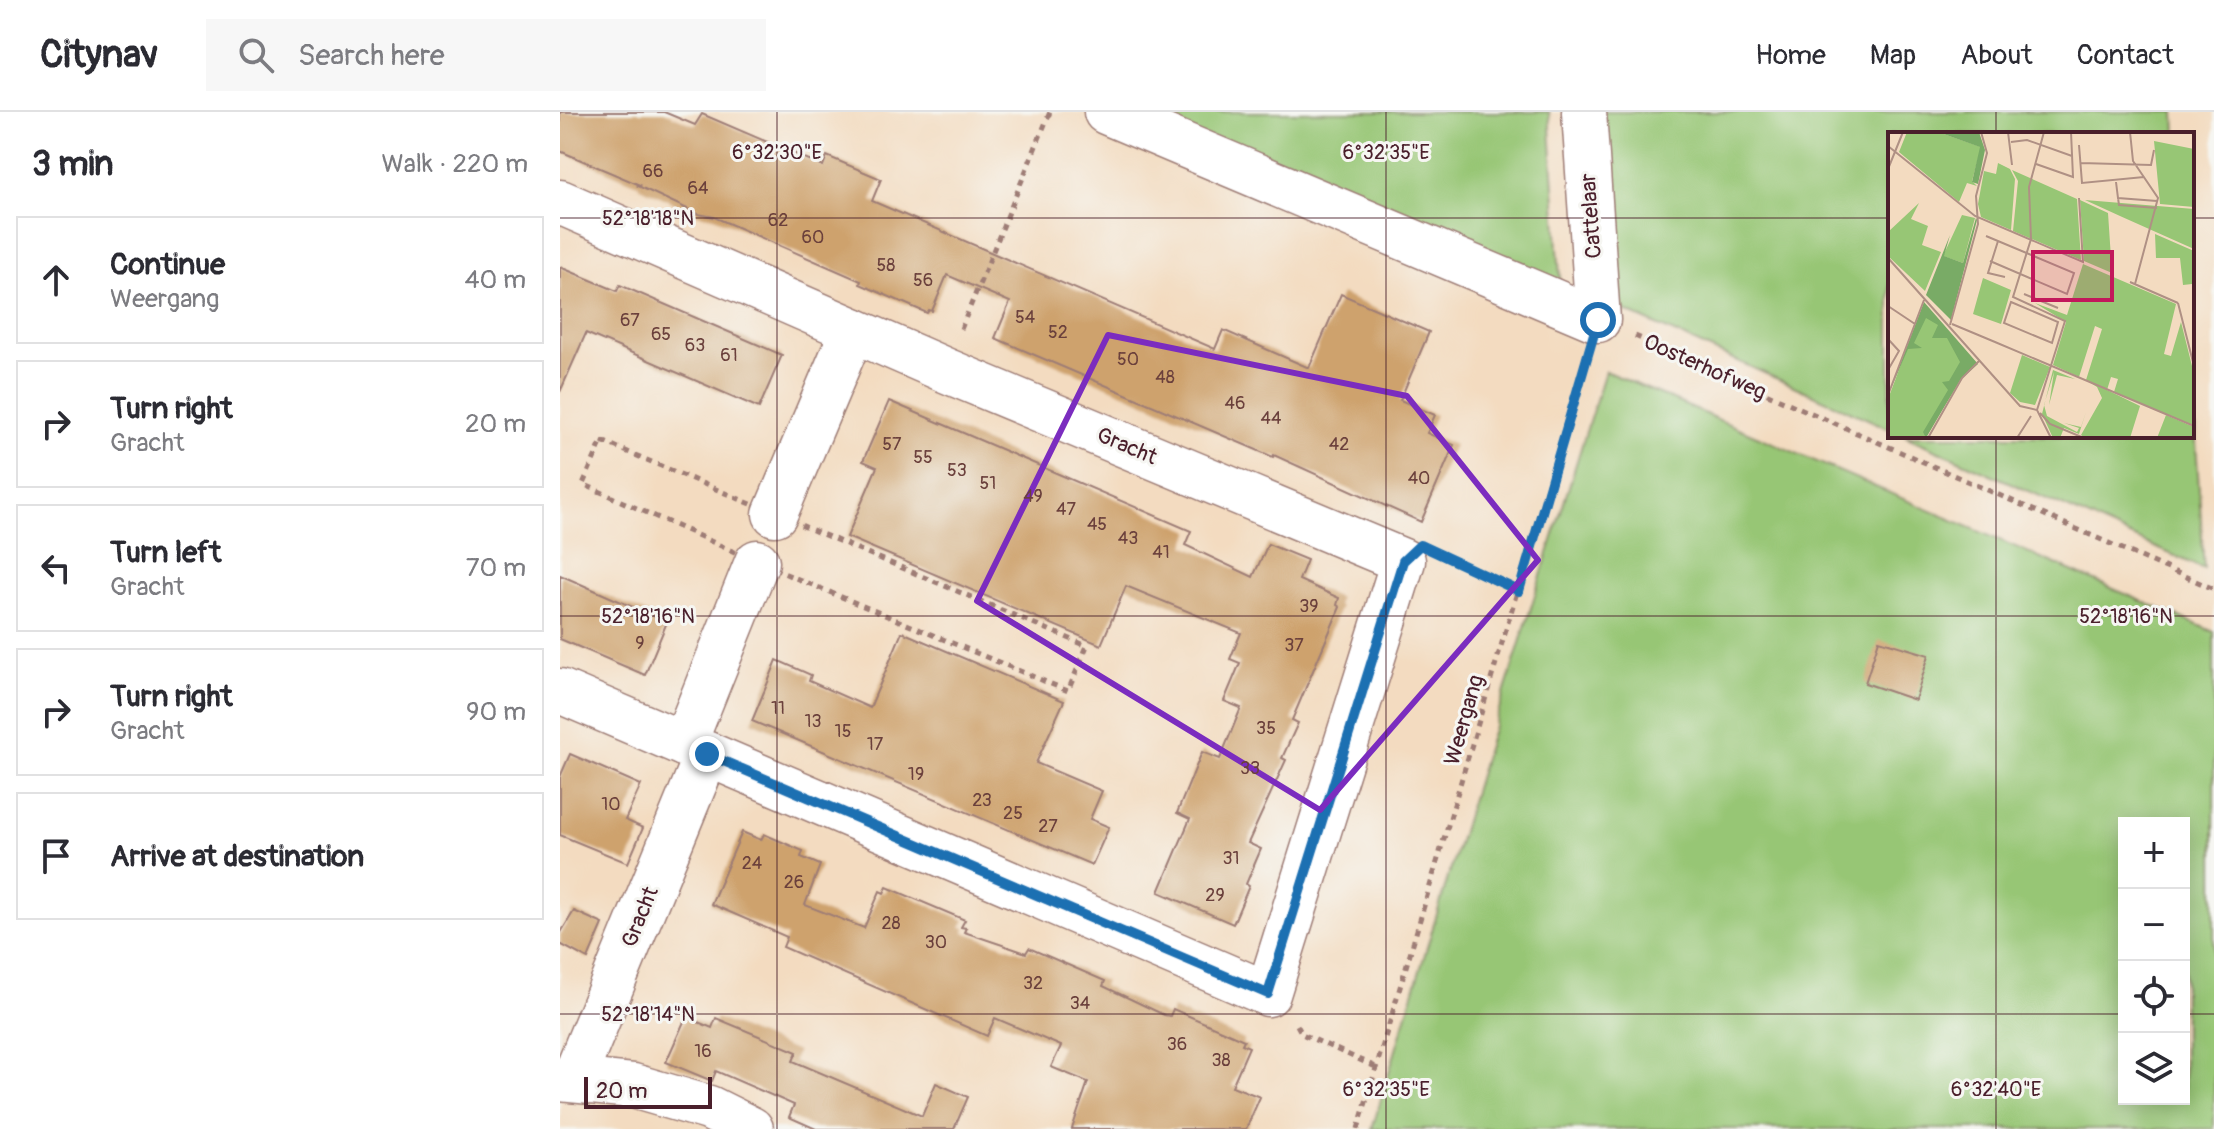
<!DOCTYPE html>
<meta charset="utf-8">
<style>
body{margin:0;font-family:Pangolin,sans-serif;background:#f7f7f7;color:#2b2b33}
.controls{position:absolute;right:24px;bottom:24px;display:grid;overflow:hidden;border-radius:0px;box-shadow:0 4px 20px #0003}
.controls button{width:72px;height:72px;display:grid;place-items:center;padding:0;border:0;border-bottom:2px solid #e1e1e2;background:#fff;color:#2b2b33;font:40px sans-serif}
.scale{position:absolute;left:24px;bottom:20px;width:128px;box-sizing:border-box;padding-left:8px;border:4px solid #4a1f2b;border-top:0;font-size:22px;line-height:28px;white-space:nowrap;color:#4a1f2b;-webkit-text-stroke:6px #f6f6f2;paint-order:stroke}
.stop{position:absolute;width:24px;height:24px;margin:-18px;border:6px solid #1f6fb2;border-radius:50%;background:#fff}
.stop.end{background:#1f6fb2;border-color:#fff;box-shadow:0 2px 8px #0008}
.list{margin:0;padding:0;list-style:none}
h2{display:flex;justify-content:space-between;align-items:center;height:104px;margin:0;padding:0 32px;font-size:34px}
h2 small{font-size:26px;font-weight:400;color:#7c7c81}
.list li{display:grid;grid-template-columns:52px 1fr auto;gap:24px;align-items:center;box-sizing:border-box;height:128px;margin:0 16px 16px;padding:0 16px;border:2px solid #e1e1e2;border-radius:0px}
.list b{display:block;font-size:30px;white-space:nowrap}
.list p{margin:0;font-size:26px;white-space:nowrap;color:#7c7c81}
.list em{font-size:26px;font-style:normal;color:#7c7c81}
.icon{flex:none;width:44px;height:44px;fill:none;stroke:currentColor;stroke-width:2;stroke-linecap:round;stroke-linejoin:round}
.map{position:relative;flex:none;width:1654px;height:1017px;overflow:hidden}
header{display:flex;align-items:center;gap:48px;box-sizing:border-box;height:112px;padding:0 40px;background:#fff;border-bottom:2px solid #e1e1e2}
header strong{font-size:38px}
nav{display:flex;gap:44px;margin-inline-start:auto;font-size:28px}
.search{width:560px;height:72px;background:#f7f7f7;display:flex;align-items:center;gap:20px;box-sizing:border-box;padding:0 28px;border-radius:0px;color:#7c7c81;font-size:30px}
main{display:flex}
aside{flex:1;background:#fff}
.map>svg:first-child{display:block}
.green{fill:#97c675;stroke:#707250;stroke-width:2;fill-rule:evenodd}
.building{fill:#cea26d}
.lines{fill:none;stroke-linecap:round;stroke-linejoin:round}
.minor-casing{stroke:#9e7d76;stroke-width:47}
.path{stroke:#9e7d76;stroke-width:5;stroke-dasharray:6 6;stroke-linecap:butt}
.minor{stroke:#fff;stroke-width:44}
.route{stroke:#1f6fb2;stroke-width:10}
.marked{fill:none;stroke:#7b2cbf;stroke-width:6;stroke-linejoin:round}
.ticks{fill:none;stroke:#4a1f2b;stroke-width:2;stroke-opacity:0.45}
.labels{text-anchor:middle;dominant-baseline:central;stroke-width:6;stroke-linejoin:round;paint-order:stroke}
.number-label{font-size:18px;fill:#6b403c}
.street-label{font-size:22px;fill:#4a1f2b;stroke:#f6f6f2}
.inset-road{fill:none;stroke:#af9084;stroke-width:2}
.view{fill:#c2185b;fill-opacity:0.15;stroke:#c2185b;stroke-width:4}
.inset-edge{fill:none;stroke:#4a1f2b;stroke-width:4}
.ticks-label{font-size:20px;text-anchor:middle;fill:#4a1f2b;stroke:#f6f6f2;stroke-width:6;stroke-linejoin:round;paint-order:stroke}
</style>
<header>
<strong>Citynav</strong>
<div class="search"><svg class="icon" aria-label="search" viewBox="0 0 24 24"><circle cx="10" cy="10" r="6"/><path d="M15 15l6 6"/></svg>Search here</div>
<nav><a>Home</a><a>Map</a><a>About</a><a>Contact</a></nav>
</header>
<main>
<aside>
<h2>3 min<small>Walk · 220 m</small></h2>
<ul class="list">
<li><svg class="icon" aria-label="ahead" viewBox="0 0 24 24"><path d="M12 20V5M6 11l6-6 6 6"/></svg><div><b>Continue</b><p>Weergang</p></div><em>40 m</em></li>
<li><svg class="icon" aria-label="right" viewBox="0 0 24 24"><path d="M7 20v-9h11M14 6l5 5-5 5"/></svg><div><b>Turn right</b><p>Gracht</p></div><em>20 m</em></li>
<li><svg class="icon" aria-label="left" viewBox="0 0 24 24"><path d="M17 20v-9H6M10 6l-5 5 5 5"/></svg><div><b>Turn left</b><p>Gracht</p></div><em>70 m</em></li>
<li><svg class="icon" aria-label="right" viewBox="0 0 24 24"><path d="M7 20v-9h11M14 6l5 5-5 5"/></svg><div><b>Turn right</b><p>Gracht</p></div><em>90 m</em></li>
<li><svg class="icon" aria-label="arrive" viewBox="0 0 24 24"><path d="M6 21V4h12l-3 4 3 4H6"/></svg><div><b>Arrive at destination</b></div></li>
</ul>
</aside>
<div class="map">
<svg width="1654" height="1017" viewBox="0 0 1654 1017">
<rect width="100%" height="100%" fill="#f6f6f2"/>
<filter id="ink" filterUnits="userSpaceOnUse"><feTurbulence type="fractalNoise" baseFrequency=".0125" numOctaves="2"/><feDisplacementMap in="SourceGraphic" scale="16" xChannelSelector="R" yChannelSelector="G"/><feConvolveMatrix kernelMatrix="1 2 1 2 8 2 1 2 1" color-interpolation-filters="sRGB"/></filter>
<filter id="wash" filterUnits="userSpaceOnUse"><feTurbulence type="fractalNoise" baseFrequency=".006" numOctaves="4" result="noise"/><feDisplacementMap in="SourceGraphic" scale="32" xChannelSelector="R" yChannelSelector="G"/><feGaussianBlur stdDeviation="1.8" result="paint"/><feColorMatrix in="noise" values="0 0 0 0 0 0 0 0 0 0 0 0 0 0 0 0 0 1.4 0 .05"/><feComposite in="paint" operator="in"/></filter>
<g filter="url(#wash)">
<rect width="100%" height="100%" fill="#f3dbc0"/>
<g class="green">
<polygon points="577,0 989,0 1001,181"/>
<polygon points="1043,0 1615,0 1616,22 1330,22 1330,317 1056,195"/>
<path d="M 1045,259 L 1654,520 L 1654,1017 L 812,1017 L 929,630 ZM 1564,711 L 1624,711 L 1624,987 L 1564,987 Z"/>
<polygon points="1632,266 1644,457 1345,324 1632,324"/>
</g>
<g id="blocks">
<g class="building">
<polygon points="0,0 104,0 135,13 142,2 263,54 267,44 321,67 312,89 655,237 663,218 749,256 781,182 869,220 840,288 875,303 867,321 894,333 861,410 714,343 713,345 435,226 450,190 387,163 372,199 369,198 367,201 300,172 301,169 154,105 138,102 78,74 80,73 0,39"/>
<polygon points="0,155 57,179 60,173 222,243 199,296 26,221 0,280"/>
<polygon points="329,289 631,419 625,433 693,465 708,432 747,448 739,468 779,486 777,493 780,495 732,608 738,611 722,646 726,648 688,731 701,737 686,772 689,774 673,812 599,780 630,707 617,701 642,640 660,647 681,596 664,589 680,551 670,547 681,521 566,474 541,533 287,425 317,355 303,349"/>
<polygon points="0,463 107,510 85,563 0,527"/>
<polygon points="342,520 504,589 476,651 542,679 530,707 549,715 532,753 192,609 217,548 251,563 249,569 310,596"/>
<polygon points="1319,528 1369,543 1355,588 1305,571"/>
<polygon points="10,642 81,673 65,708 83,716 68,751 0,723 0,665"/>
<polygon points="182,720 201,728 204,722 243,739 241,745 260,753 245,793 304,816 320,779 324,781 327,775 405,808 401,815 406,816 404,820 466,841 469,836 545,869 543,874 604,903 610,904 613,897 684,928 682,932 689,935 672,974 700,985 686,1017 512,1017 528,970 491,955 501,934 435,906 427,924 223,835 227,825 151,792"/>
<polygon points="14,799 43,812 28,847 0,832 0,822"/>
<polygon points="126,905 152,916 156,906 237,940 233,949 362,1004 376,971 408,985 394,1017 256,1017 229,1005 234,993 156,959 152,969 106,950"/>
</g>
</g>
</g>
<g filter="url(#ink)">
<use href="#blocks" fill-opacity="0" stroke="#9e7d76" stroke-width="2"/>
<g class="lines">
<g class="minor-casing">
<g id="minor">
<polyline points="546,0 1038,208 1024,0"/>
<polyline points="0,90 385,258 843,449 708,882 0,579"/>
<polyline points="215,402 293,218"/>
<polyline points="124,632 197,450"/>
<polyline points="0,967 73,974 149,996 191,1017"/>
<polyline points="13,968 147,642"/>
</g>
</g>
<g class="path">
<polyline points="401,217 490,0"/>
<polyline points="1075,224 1654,477"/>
<polygon points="42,329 527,534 508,579 197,450 23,372"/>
<polyline points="887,446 959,479"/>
<polyline points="737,913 742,922 818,956"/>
<polyline points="798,1017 1026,247"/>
</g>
<use href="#minor" class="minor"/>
</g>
</g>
<g class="lines" filter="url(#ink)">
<polyline class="route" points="147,642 708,882 843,449 860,433 959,479 1038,208"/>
</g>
<path class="marked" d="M 548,223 L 847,284 L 978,448 L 760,698 L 417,489 Z"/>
<path class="ticks" d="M 217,0 L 217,1017M 826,0 L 826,1017M 1436,0 L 1436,22M 0,106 L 1330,106M 1632,106 L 1654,106M 1436,324 L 1436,1017M 0,504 L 1654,504M 0,902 L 1564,902M 1624,902 L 1654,902"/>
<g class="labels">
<g class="number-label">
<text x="93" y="59">66</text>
<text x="138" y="76">64</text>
<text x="218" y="108">62</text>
<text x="253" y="125">60</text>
<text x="326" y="153">58</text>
<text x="363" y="168">56</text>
<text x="465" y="205">54</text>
<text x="70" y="208">67</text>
<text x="498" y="220">52</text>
<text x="101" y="222">65</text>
<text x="135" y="233">63</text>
<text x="169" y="243">61</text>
<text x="568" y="247">50</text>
<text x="605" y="265">48</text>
<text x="675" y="291">46</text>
<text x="711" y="306">44</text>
<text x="332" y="332">57</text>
<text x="779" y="332">42</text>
<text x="363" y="345">55</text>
<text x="397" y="358">53</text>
<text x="859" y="366">40</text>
<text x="428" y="371">51</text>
<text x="473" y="384">49</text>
<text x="506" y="397">47</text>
<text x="537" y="412">45</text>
<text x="568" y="426">43</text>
<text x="601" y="440">41</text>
<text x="749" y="494">39</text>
<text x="80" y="531">9</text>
<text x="734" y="533">37</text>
<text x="218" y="596">11</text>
<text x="253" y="609">13</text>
<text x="706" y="616">35</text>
<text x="283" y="619">15</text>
<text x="315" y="632">17</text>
<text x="690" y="656">33</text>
<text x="356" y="662">19</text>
<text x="422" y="688">23</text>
<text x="51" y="692">10</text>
<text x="453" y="701">25</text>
<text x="488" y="714">27</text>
<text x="671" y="746">31</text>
<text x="192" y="751">24</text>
<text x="234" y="770">26</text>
<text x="655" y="783">29</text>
<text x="331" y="811">28</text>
<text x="376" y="830">30</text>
<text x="473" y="871">32</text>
<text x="520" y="891">34</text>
<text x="617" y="932">36</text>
<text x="143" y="939">16</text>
<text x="661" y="948">38</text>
</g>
<g class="street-label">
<text transform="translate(1031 104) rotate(-94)">Cattelaar</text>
<text transform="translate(1145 255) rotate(24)">Oosterhofweg</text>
<text transform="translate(567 334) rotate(23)">Gracht</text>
<text transform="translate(904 608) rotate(-74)">Weergang</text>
<text transform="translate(80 805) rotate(-68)">Gracht</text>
</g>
</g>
<g transform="translate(1328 20)">
<rect width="306" height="306" fill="#f3dbc0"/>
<path d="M 19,0 L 50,0 L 93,15 L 84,49 L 89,54 L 79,51 L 71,70 L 11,20 ZM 266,9 L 306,17 L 306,75 L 272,72 ZM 110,31 L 122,37 L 127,47 L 123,98 L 93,85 L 90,72 L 96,39 L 108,42 ZM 124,38 L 189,67 L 193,128 L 125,99 L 130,49 ZM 192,68 L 220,81 L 224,141 L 196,129 ZM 197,68 L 306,77 L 306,117 L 232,84 ZM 31,71 L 23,87 L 40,94 L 34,113 L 53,120 L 37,159 L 0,124 L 0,100 ZM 74,83 L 87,86 L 75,131 L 55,124 ZM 267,102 L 306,119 L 306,162 L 304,152 L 295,153 L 292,126 L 268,126 ZM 195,132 L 288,172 L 276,222 L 283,224 L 293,190 L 306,242 L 306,294 L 226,260 L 230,247 L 223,245 L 219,258 L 252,274 L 242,306 L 197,306 L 193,303 L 214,266 L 209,255 L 198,248 L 214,197 L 207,194 L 191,245 L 165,233 L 178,190 L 147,171 L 179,183 ZM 95,146 L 123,158 L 113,192 L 85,182 ZM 42,179 L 85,229 L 36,306 L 0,306 L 0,267 L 23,206 ZM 134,223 L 162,235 L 147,273 L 132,270 L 122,261 ZM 165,238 L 187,247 L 169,243 L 161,273 L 166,240 L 156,273 L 159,284 L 189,300 L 191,296 L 176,291 L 193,295 L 198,280 L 191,302 L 176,296 L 172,306 L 165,306 L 154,282 ZM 278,283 L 306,295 L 306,306 L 269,306 Z" fill="#97c675"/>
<path d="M 50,0 L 91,0 L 97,18 L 90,52 L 84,50 L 92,15 ZM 88,86 L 89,88 L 63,188 L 38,163 L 62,103 L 56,124 L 75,131 ZM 36,170 L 90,232 L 72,248 L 38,306 L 35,300 L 60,258 L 54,250 L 61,249 L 72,230 L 59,206 L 44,206 L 50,193 L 38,186 L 26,211 L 34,216 L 20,217 L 1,261 Z" fill="#79ab66"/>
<path class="inset-road" d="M 120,0 L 124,33M 242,0 L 245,29 L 270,66 L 247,152M 123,10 L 139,8 L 184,24M 191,13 L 194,51 L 256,45M 0,14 L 87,84 L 195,130 L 191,66M 193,31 L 263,33 L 266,18M 148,32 L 185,45 L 183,0M 0,37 L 15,0M 228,50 L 230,66 L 269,69M 230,66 L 231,73 L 269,76M 98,104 L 186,141 L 179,162 L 102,129M 110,109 L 100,141 L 117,145M 0,126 L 132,274 L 149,278 L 163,306M 242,150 L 290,171M 136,162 L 170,176M 123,170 L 170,190 L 164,211 L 116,191 ZM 290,171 L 306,234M 0,174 L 27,192M 64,192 L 107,210M 62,193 L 90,92 L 88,64 L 99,21 L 93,0M 0,207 L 11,219 L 0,238M 107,210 L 306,294M 0,263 L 36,168M 149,278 L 177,189 L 125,165 L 143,107 L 141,55 L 156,0M 152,281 L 162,292 L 196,306M 40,306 L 74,246 L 91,229M 129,306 L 143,284"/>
<path class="view" d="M 145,120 L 224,120 L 224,168 L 145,168 Z"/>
<rect width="306" height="306" class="inset-edge"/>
</g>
<g class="ticks-label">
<text x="217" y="47">6°32'30"E</text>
<text x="826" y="47">6°32'35"E</text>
<text x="88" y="113">52°18'18"N</text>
<text x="88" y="511">52°18'16"N</text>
<text x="1566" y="511">52°18'16"N</text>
<text x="88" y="909">52°18'14"N</text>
<text x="826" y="984">6°32'35"E</text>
<text x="1436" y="984">6°32'40"E</text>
</g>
</svg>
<div class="controls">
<button>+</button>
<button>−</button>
<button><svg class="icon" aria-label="locate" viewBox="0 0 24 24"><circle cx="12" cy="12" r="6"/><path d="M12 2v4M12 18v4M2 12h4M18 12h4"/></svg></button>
<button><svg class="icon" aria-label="layers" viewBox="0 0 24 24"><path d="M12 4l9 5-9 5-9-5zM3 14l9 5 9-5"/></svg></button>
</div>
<div class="scale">20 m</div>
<div class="stop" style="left:1038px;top:208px"></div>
<div class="stop end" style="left:147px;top:642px"></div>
</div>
</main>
